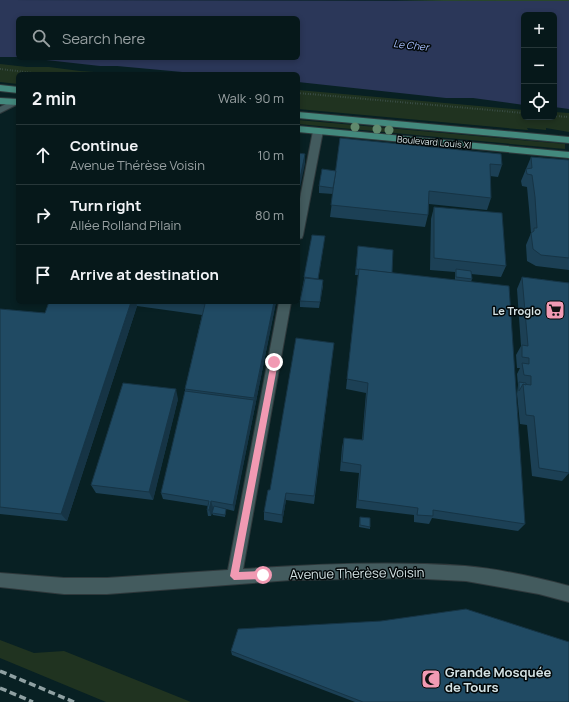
<!DOCTYPE html>
<meta charset="utf-8">
<style>
body{margin:0;font-family:Manrope,sans-serif;background:#142527;color:#f1f3f6}
.controls{position:absolute;right:12px;top:12px;display:grid;overflow:hidden;border-radius:6px;box-shadow:0 2px 6px #0003}
.controls button{width:36px;height:36px;display:grid;place-items:center;padding:0;border:0;border-bottom:1px solid #273739;background:#06181a;color:#f1f3f6;font:20px sans-serif}
.stop{position:absolute;width:12px;height:12px;margin:-9px;border:3px solid #f19ab3;border-radius:50%;background:#fff}
.stop.end{background:#f19ab3;border-color:#fff;box-shadow:0 1px 4px #0008}
.list{margin:0;padding:0;list-style:none}
h2{display:flex;justify-content:space-between;align-items:center;height:52px;margin:0;padding:0 16px;font-size:17px}
h2 small{font-size:13px;font-weight:400;color:#98a0a2}
.list li{display:grid;grid-template-columns:26px 1fr auto;gap:12px;align-items:center;box-sizing:border-box;height:60px;padding:0 16px;border-top:1px solid #273739}
.list b{display:block;font-size:15px;white-space:nowrap}
.list p{margin:0;font-size:13px;white-space:nowrap;color:#98a0a2}
.list em{font-size:13px;font-style:normal;color:#98a0a2}
.icon{flex:none;width:22px;height:22px;fill:none;stroke:currentColor;stroke-width:2;stroke-linecap:round;stroke-linejoin:round}
.map{position:relative;flex:none;width:569px;height:702px;overflow:hidden}
.search{position:absolute;background:#06181a;box-shadow:0 2px 6px #0003;left:16px;top:16px;width:284px;height:44px;display:flex;align-items:center;gap:10px;box-sizing:border-box;padding:0 14px;border-radius:6px;color:#98a0a2;font-size:15px}
.panel{position:absolute;background:#06181a;box-shadow:0 2px 6px #0003;left:16px;top:72px;width:284px;height:232px;border-radius:6px}
.map>svg:first-child{display:block}
.green{fill:#203320}
.forest{fill:#29482a}
.water{fill:#2b3759}
.lines{fill:none;stroke-linecap:round;stroke-linejoin:round}
.street-casing{stroke:#2f393c;stroke-width:2}
.primary-casing{stroke:#2f393c;stroke-width:2}
.path{stroke:#4f6366;stroke-width:2;stroke-dasharray:0.5 2;stroke-linecap:butt}
.street{fill:#435b5e;fill-rule:evenodd}
.primary{fill:#43897d;fill-rule:evenodd}
.rail{stroke:#8fa0a2;stroke-width:3.5;stroke-dasharray:7 3.5;stroke-linecap:butt}
.tree{fill:#61896d}
.wall{fill:#1c4055}
.shaded-wall{fill:#163445}
.building{fill:#204a63;stroke:#163445}
.route{fill:#f19ab3}
.labels{text-anchor:middle;dominant-baseline:central;stroke-width:3;stroke-linejoin:round;paint-order:stroke}
.far-street-label{font-size:9px;fill:#d4e2e4;stroke:#020809}
.far-water-label{font-size:10px;font-style:italic;fill:#a9c0ff;stroke:#020809}
.poi-label{font-size:11px;font-weight:bold;fill:#d4e2e4;stroke:#020809;text-anchor:end}
.near-street-label{font-size:13px;fill:#d4e2e4;stroke:#020809}
.near-poi-label{font-size:13px;font-weight:bold;fill:#d4e2e4;stroke:#020809;text-anchor:start}
</style>
<div class="map">
<svg width="569" height="702" viewBox="0 0 569 702">
<rect width="100%" height="100%" fill="#082023"/>
<g class="green">
<polygon points="0,64 27,67 49,67 80,71 123,74 18,74 18,84 0,82"/>
<polygon points="298,90 524,110 524,117 554,117 554,112 569,113 569,132 546,128 546,130 527,128 528,130 298,109"/>
<polygon points="298,120 565,144 565,149 298,124"/>
<polygon points="0,640 34,653 64,651 191,702 106,702 0,658"/>
</g>
<polygon class="forest" points="394,0 569,0 569,1 492,2"/>
<polygon class="water" points="0,0 569,1 569,109 554,107 554,15 524,15 524,105 473,98 446,98 298,82 298,74 204,74 117,66 100,66 28,58 298,58 298,18 18,18 18,57 0,57"/>
<g class="lines">
<g class="street-casing">
<g id="street">
<polygon points="16,99 18,100 18,104 0,113 0,107"/>
<polygon points="318,128 323,131 303,235 302,238 298,239 298,209 313,131"/>
<path d="M 279,302 L 291,302 L 243,569 C 316,564 391,561 465,566 C 499,569 535,577 569,586 L 569,602 L 539,594 L 466,581 L 407,578 L 291,580 L 107,594 L 64,594 L 0,587 L 0,573 L 64,578 L 107,578 L 228,570 Z"/>
</g>
</g>
<g class="primary-casing">
<g id="primary">
<polygon points="0,85 18,87 18,93 0,91"/>
<polygon points="0,98 18,99 18,105 0,104"/>
<polygon points="298,112 569,137 569,143 298,118"/>
<polygon points="298,126 569,152 569,158 298,132"/>
</g>
</g>
<g class="path">
<polyline points="0,69 33,73 77,74"/>
<polyline points="298,93 524,113"/>
<polyline points="554,116 569,117"/>
</g>
<use href="#street" class="street"/>
<use href="#primary" class="primary"/>
<g class="rail">
<polyline points="0,671 74,702"/>
<polyline points="0,688 33,702"/>
</g>
</g>
<g class="tree">
<circle cx="355" cy="127" r="4.5"/>
<circle cx="377" cy="129" r="4.5"/>
<circle cx="389" cy="130" r="4.5"/>
</g>
<g class="wall">
<polygon points="340,138 502,165 498,177 490,176 491,198 487,210 429,204 428,215 425,227 330,217 333,194 319,193 319,186 336,171"/>
<polygon points="531,157 569,160 569,270 536,266 527,261 526,245 531,233 529,208 527,187 522,186 521,181"/>
<polygon points="434,207 506,266 501,277 471,274 472,279 471,282 525,524 518,531 432,518 429,524 414,522 414,515 356,508 359,473 340,471 342,447 344,438 362,440 366,393 346,389 358,275 355,275 358,246 392,273 455,280 455,272 430,270 431,219"/>
<polygon points="312,235 324,243 318,280 323,286 319,308 300,307 300,301"/>
<polygon points="522,277 569,283 569,473 562,481 532,476 527,425 520,424 517,394 518,385 517,374 520,368 517,368 516,355 521,346 517,289"/>
<polygon points="49,302 276,302 234,511 226,509 225,517 213,515 212,513 214,507 213,507 211,516 208,516 207,510 208,506 163,499 161,493 185,391 185,389 202,315 137,306 67,521 0,514 0,309 45,313"/>
<polygon points="334,343 314,504 286,500 282,523 264,520 264,512 270,490"/>
<polygon points="178,399 153,500 96,493 91,485"/>
<polygon points="360,517 370,527 370,529 359,527"/>
<polygon points="231,651 569,702 355,702 232,655"/>
</g>
<g class="shaded-wall">
<polygon points="305,154 305,164 298,196 298,188"/>
<polygon points="131,302 136,302 137,306 67,521 61,514"/>
<polygon points="274,302 276,302 234,511 233,505"/>
<polygon points="176,389 178,399 153,500 149,492"/>
<polygon points="286,493 286,500 282,523 282,515"/>
<polygon points="211,501 213,507 211,516 209,510"/>
</g>
<g class="building">
<polygon points="340,138 501,154 502,165 490,164 491,198 429,191 428,215 331,205"/>
<polygon points="298,153 305,154 298,188"/>
<polygon points="531,157 569,160 569,258 541,255 533,249 531,233 534,231 534,228 537,228 535,197 532,175 527,174 526,169 532,168"/>
<polygon points="322,169 336,171 333,188 319,186"/>
<polygon points="434,207 502,213 506,266 434,258"/>
<polygon points="312,235 325,236 318,279 304,277"/>
<polygon points="358,246 393,250 392,273 356,269"/>
<polygon points="359,269 509,286 525,524 433,510 433,516 417,515 418,508 358,500 361,465 342,462 344,438 363,440 368,383 347,379"/>
<polygon points="456,269 471,271 472,279 456,277"/>
<polygon points="522,277 569,283 569,473 539,468 534,416 526,415 523,384 531,385 531,376 524,375 522,363 529,364 529,358 522,357 522,345 528,346"/>
<polygon points="305,278 323,280 320,302 300,301"/>
<polygon points="49,302 131,302 61,514 0,507 0,309 45,313"/>
<polygon points="188,302 274,302 254,398 185,389 205,304"/>
<polygon points="296,338 334,343 314,496 286,493 282,515 264,512 268,490 270,490"/>
<polygon points="519,382 526,383 526,385 523,384 519,391"/>
<polygon points="123,383 176,389 149,492 91,485"/>
<polygon points="185,391 254,400 233,505 211,501 209,510 207,510 209,501 161,493"/>
<polygon points="214,506 226,509 225,515 212,513"/>
<polygon points="360,517 370,518 370,527 360,525"/>
<polygon points="466,609 569,642 569,702 363,702 231,651 238,629 381,621"/>
</g>
<polygon class="route" points="274,359 278,362 239,572 263,571 267,575 263,579 234,580 230,576 271,362"/>
<defs>
<g id="supermarket-square" transform="scale(1)"><rect x="-9" y="-9" width="18" height="18" rx="4" fill="#f19ab3" stroke="#020809"/><path d="M-6-5.5h2.5l.6 2H6L4.5 2H-2.5L-4.4-4H-6ZM-1.5 3.2a1.3 1.3 0 1 0 .1 0ZM3 3.2a1.3 1.3 0 1 0 .1 0Z" fill="#111"/></g>
<g id="mosque-square" transform="scale(1)"><rect x="-9" y="-9" width="18" height="18" rx="4" fill="#f19ab3" stroke="#020809"/><path d="M3.5-4.9A6 6 0 1 0 3.5 4.9A5 5 0 1 1 3.5-4.9Z" fill="#111"/></g>
</defs>
<g fill-rule="evenodd">
<use href="#supermarket-square" x="555" y="310"/>
<use href="#mosque-square" x="431" y="679"/>
</g>
<g class="labels">
<g class="far-street-label">
<text transform="translate(434 142) rotate(5)">Boulevard Louis XI</text>
</g>
<g class="far-water-label">
<text transform="translate(411 45) rotate(6)">Le Cher</text>
</g>
<g class="poi-label">
<text x="541" y="310">Le Troglo</text>
</g>
<g class="near-street-label">
<text transform="translate(357 573) rotate(-1)">Avenue Thérèse Voisin</text>
</g>
<g class="near-poi-label">
<text x="445" y="672">Grande Mosquée<tspan x="445" dy="15">de Tours</tspan></text>
</g>
</g>
</svg>
<div class="controls">
<button>+</button>
<button>−</button>
<button><svg class="icon" aria-label="locate" viewBox="0 0 24 24"><circle cx="12" cy="12" r="6"/><path d="M12 2v4M12 18v4M2 12h4M18 12h4"/></svg></button>
</div>
<div class="stop" style="left:263px;top:575px"></div>
<div class="stop end" style="left:274px;top:362px"></div>
<div class="search"><svg class="icon" aria-label="search" viewBox="0 0 24 24"><circle cx="10" cy="10" r="6"/><path d="M15 15l6 6"/></svg>Search here</div>
<section class="panel">
<h2>2 min<small>Walk · 90 m</small></h2>
<ul class="list">
<li><svg class="icon" aria-label="ahead" viewBox="0 0 24 24"><path d="M12 20V5M6 11l6-6 6 6"/></svg><div><b>Continue</b><p>Avenue Thérèse Voisin</p></div><em>10 m</em></li>
<li><svg class="icon" aria-label="right" viewBox="0 0 24 24"><path d="M7 20v-9h11M14 6l5 5-5 5"/></svg><div><b>Turn right</b><p>Allée Rolland Pilain</p></div><em>80 m</em></li>
<li><svg class="icon" aria-label="arrive" viewBox="0 0 24 24"><path d="M6 21V4h12l-3 4 3 4H6"/></svg><div><b>Arrive at destination</b></div></li>
</ul>
</section>
</div>
